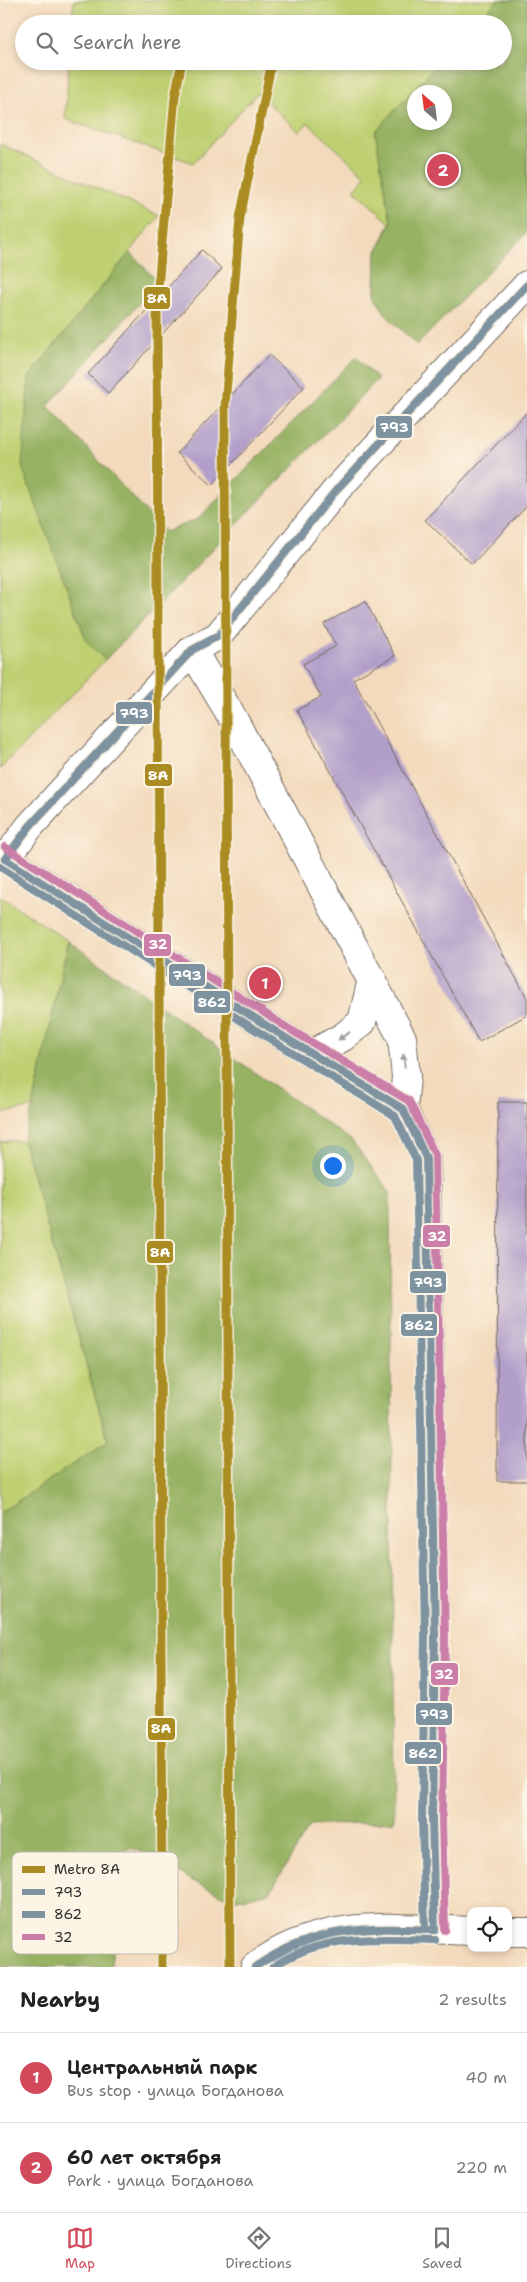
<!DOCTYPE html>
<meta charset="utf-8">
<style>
body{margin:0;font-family:"Shantell Sans",sans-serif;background:#f2f2f2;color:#222}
.controls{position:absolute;right:15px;bottom:15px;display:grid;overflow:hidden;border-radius:10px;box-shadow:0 2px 8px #0003}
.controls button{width:45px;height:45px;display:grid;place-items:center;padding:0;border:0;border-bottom:1px solid #e0e0e0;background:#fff;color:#222;font:25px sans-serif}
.compass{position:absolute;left:407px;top:85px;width:45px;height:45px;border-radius:50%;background:#fff;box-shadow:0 2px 8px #0003;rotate:332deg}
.you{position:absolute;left:332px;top:1165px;width:18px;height:18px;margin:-12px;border:4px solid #fff;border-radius:50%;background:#1a73e8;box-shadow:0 0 0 8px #1a73e833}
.badge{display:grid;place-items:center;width:32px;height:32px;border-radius:50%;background:#d1495b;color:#fff;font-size:16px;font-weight:700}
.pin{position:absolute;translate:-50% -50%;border:2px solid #fff;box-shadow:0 1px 5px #0006}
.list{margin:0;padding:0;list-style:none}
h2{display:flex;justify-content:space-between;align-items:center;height:65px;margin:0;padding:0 20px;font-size:21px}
h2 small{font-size:16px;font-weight:400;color:#767676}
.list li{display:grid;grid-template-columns:32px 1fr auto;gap:15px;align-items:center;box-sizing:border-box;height:90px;padding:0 20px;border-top:1px solid #e0e0e0}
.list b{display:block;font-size:19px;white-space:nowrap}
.list p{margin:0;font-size:16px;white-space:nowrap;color:#767676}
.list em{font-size:16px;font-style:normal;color:#767676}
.icon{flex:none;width:28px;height:28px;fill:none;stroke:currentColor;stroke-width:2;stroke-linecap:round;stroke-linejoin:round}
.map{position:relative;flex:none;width:527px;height:1967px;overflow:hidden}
.search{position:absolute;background:#fff;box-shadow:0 2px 8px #0003;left:15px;right:15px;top:15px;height:55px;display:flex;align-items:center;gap:12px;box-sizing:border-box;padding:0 18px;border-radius:28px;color:#767676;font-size:19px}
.sheet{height:245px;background:#fff}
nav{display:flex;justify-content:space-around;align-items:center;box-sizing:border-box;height:70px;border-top:1px solid #e0e0e0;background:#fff;font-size:14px;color:#767676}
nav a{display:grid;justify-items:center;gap:2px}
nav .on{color:#d1495b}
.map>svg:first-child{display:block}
.green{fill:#bfd072;stroke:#757e4e;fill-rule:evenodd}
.forest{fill:#97b264;stroke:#616e48;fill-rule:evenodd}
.building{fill:#b19ec9}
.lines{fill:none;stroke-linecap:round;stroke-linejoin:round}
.minor-casing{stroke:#71685e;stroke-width:30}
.minor{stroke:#fff;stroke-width:28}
.bus-1-casing{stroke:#fcf5e5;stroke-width:11}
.bus-2-casing{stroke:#fcf5e5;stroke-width:11}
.bus-3-casing{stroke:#fcf5e5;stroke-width:11}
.bus-1{stroke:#7e92a0;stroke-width:8}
.bus-2{stroke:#7e92a0;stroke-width:8}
.bus-3{stroke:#ca7ea8;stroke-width:8}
.metro-1-casing{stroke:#fcf5e5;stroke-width:12}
.metro-1{stroke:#aa8c22;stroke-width:9}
.oneway{fill:#a0a0a0}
.key{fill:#fcf5e5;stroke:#bdb8ad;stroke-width:1}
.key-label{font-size:14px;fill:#2b2b2b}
.line-badge{stroke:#fcf5e5;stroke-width:2}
.badge-label{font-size:14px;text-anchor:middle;font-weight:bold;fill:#fff}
</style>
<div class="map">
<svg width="527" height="1967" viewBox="0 0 527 1967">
<rect width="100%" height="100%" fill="#fcf5e5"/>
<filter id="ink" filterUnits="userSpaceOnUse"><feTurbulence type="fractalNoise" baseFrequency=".02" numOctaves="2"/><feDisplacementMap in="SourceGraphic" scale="10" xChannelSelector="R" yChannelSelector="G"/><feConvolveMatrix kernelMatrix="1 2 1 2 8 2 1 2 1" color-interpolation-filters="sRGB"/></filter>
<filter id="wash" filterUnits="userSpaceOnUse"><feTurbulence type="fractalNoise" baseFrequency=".0096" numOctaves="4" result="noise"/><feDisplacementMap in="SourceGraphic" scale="20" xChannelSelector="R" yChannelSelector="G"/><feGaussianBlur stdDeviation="1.12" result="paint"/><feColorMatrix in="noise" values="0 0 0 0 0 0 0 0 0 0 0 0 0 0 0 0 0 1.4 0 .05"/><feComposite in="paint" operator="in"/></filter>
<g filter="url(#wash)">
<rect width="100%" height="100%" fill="#f3dabc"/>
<g class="green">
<path d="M 74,0 L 527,0 L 527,230 L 387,316 L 375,297 L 376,254 L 390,223 L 354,190 L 366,176 L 308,123 L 299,132 L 257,93 L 193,163 L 65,119 L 69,61 L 503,61 L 503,24 L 71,24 ZM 414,92 L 444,92 L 444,122 L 414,122 Z"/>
<polygon points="0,144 159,216 29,377 87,642 105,660 0,769"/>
<polygon points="0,896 68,941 33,1107 0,1114"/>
<polygon points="23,1140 108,1441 0,1513 0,1142"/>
</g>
<g class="forest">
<path d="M 498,0 L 527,0 L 527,232 L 417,345 L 387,316 L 375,297 L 376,254 L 391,223 L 375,132 L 440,61 L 503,61 L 503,24 L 475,24 ZM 414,92 L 444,92 L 444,122 L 414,122 Z"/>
<polygon points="130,252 158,282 48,406 165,532 198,519 356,357 378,379 105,660 87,642 22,467 29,377"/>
<polygon points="68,941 352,1141 390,1192 394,1821 310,1826 270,1892 233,1900 191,1880 158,1857 130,1848 102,1862 90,1874 114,1935 111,1967 0,1967 0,1513 108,1441 23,1140 33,1107"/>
</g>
<g id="blocks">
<g class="building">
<polygon points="202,250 222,269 108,393 88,374"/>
<polygon points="269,355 304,387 212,485 177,453"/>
<polygon points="527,412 527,506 472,564 425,520"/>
<polygon points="365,601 395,656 353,679 527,998 527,1015 479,1042 297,710 321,697 303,664 336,646 324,624"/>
<polygon points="498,1102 527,1102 527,1481 497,1481"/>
</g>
</g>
</g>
<g filter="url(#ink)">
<use href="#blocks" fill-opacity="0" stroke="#71685e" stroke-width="1"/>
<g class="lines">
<g class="minor-casing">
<g id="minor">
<polyline points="192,650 235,722 402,1038 406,1077 403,1109"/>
<polyline points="0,855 286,1038 403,1109 426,1158 435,1636 432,1820 435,1930"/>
<polyline points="5,859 30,826 192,650 218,636 338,488 527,285"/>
<polyline points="312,1054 343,1037 362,1022 372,979"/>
<polyline points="508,1932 527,1932"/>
<path d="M 255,1967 C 319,1917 395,1928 471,1931"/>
</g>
</g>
<use href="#minor" class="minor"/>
<g class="bus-1-casing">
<g id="bus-1">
<polyline points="5,859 286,1038 403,1109 426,1158 435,1636 432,1820 435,1930"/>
<polyline points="5,859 30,826 192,650 218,636 338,488 527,285"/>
<path d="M 255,1967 C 315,1926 365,1927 435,1930"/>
</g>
</g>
<g class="bus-2-casing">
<g id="bus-2">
<polyline points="0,867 281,1046 395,1116 416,1160 425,1636 422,1820 425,1930"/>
<path d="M 273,1967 C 320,1934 380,1938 435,1940"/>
</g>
</g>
<g class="bus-3-casing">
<polyline id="bus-3" points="5,847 291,1030 409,1101 435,1155 445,1636 442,1820 445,1930"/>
</g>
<use href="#bus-1" class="bus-1"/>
<use href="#bus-2" class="bus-2"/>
<use href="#bus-3" class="bus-3"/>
<g class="metro-1-casing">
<g id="metro-1">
<polyline points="162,1967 157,299 175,96 182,61"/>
<polyline points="230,1967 225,406 240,218 272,61"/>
</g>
</g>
<use href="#metro-1" class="metro-1"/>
</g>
<defs><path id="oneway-solid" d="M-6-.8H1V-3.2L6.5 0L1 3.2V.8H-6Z" transform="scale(1.25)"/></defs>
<g class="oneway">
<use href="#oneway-solid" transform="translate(344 1036) rotate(146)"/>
<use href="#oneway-solid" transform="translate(404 1061) rotate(-96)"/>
</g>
</g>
<rect x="12" y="1852" width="166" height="102" rx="8" class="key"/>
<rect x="22" y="1866" width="23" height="7" fill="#aa8c22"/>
<rect x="22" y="1889" width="23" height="6" fill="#7e92a0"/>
<rect x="22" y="1911" width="23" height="7" fill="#7e92a0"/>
<rect x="22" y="1934" width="23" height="6" fill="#ca7ea8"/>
<g class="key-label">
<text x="54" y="1874">Metro 8А</text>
<text x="54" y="1897">793</text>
<text x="54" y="1919">862</text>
<text x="54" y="1942">32</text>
</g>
<g class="line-badge">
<rect x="143" y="286" width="28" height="24" rx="5" fill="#aa8c22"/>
<rect x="375" y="415" width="38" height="24" rx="5" fill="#7e92a0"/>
<rect x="115" y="701" width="38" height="24" rx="5" fill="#7e92a0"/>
<rect x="144" y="763" width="29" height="24" rx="5" fill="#aa8c22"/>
<rect x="143" y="933" width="29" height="24" rx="5" fill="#ca7ea8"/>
<rect x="168" y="963" width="38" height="24" rx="5" fill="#7e92a0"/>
<rect x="193" y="990" width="38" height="24" rx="5" fill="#7e92a0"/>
<rect x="422" y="1224" width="29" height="24" rx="5" fill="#ca7ea8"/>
<rect x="146" y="1240" width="28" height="24" rx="5" fill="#aa8c22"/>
<rect x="409" y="1270" width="38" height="24" rx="5" fill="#7e92a0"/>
<rect x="400" y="1313" width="38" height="24" rx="5" fill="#7e92a0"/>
<rect x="430" y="1662" width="29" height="24" rx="5" fill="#ca7ea8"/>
<rect x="415" y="1702" width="38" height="24" rx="5" fill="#7e92a0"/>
<rect x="147" y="1717" width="29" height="24" rx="5" fill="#aa8c22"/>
<rect x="404" y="1741" width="38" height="24" rx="5" fill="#7e92a0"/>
</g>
<g class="badge-label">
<text x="157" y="303">8А</text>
<text x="394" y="432">793</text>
<text x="134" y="718">793</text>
<text x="158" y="780">8А</text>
<text x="158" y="949">32</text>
<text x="187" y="980">793</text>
<text x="212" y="1007">862</text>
<text x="437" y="1241">32</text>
<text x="160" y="1257">8А</text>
<text x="428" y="1287">793</text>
<text x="419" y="1330">862</text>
<text x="444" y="1679">32</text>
<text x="434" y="1719">793</text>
<text x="161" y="1733">8А</text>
<text x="423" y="1758">862</text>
</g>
</svg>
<div class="controls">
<button><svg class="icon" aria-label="locate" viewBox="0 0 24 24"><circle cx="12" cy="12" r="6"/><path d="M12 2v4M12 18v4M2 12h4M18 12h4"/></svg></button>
</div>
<svg class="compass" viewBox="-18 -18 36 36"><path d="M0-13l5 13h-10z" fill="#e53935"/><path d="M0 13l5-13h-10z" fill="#767676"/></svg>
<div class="you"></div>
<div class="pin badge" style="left:265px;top:983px">1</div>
<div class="pin badge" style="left:443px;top:170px">2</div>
<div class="search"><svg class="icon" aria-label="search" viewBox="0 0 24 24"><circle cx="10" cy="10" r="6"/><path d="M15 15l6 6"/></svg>Search here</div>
</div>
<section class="sheet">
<h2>Nearby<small>2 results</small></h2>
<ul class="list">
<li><span class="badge">1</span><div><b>Центральный парк</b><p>Bus stop · улица Богданова</p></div><em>40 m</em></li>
<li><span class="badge">2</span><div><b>60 лет октября</b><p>Park · улица Богданова</p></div><em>220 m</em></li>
</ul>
</section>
<nav>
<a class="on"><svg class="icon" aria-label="map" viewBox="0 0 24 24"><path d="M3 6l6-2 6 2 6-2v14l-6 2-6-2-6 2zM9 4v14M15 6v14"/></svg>Map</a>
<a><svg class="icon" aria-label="directions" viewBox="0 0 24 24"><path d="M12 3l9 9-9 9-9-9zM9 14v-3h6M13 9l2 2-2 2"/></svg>Directions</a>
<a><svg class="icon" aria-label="saved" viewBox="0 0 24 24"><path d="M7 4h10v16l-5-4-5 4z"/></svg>Saved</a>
</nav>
